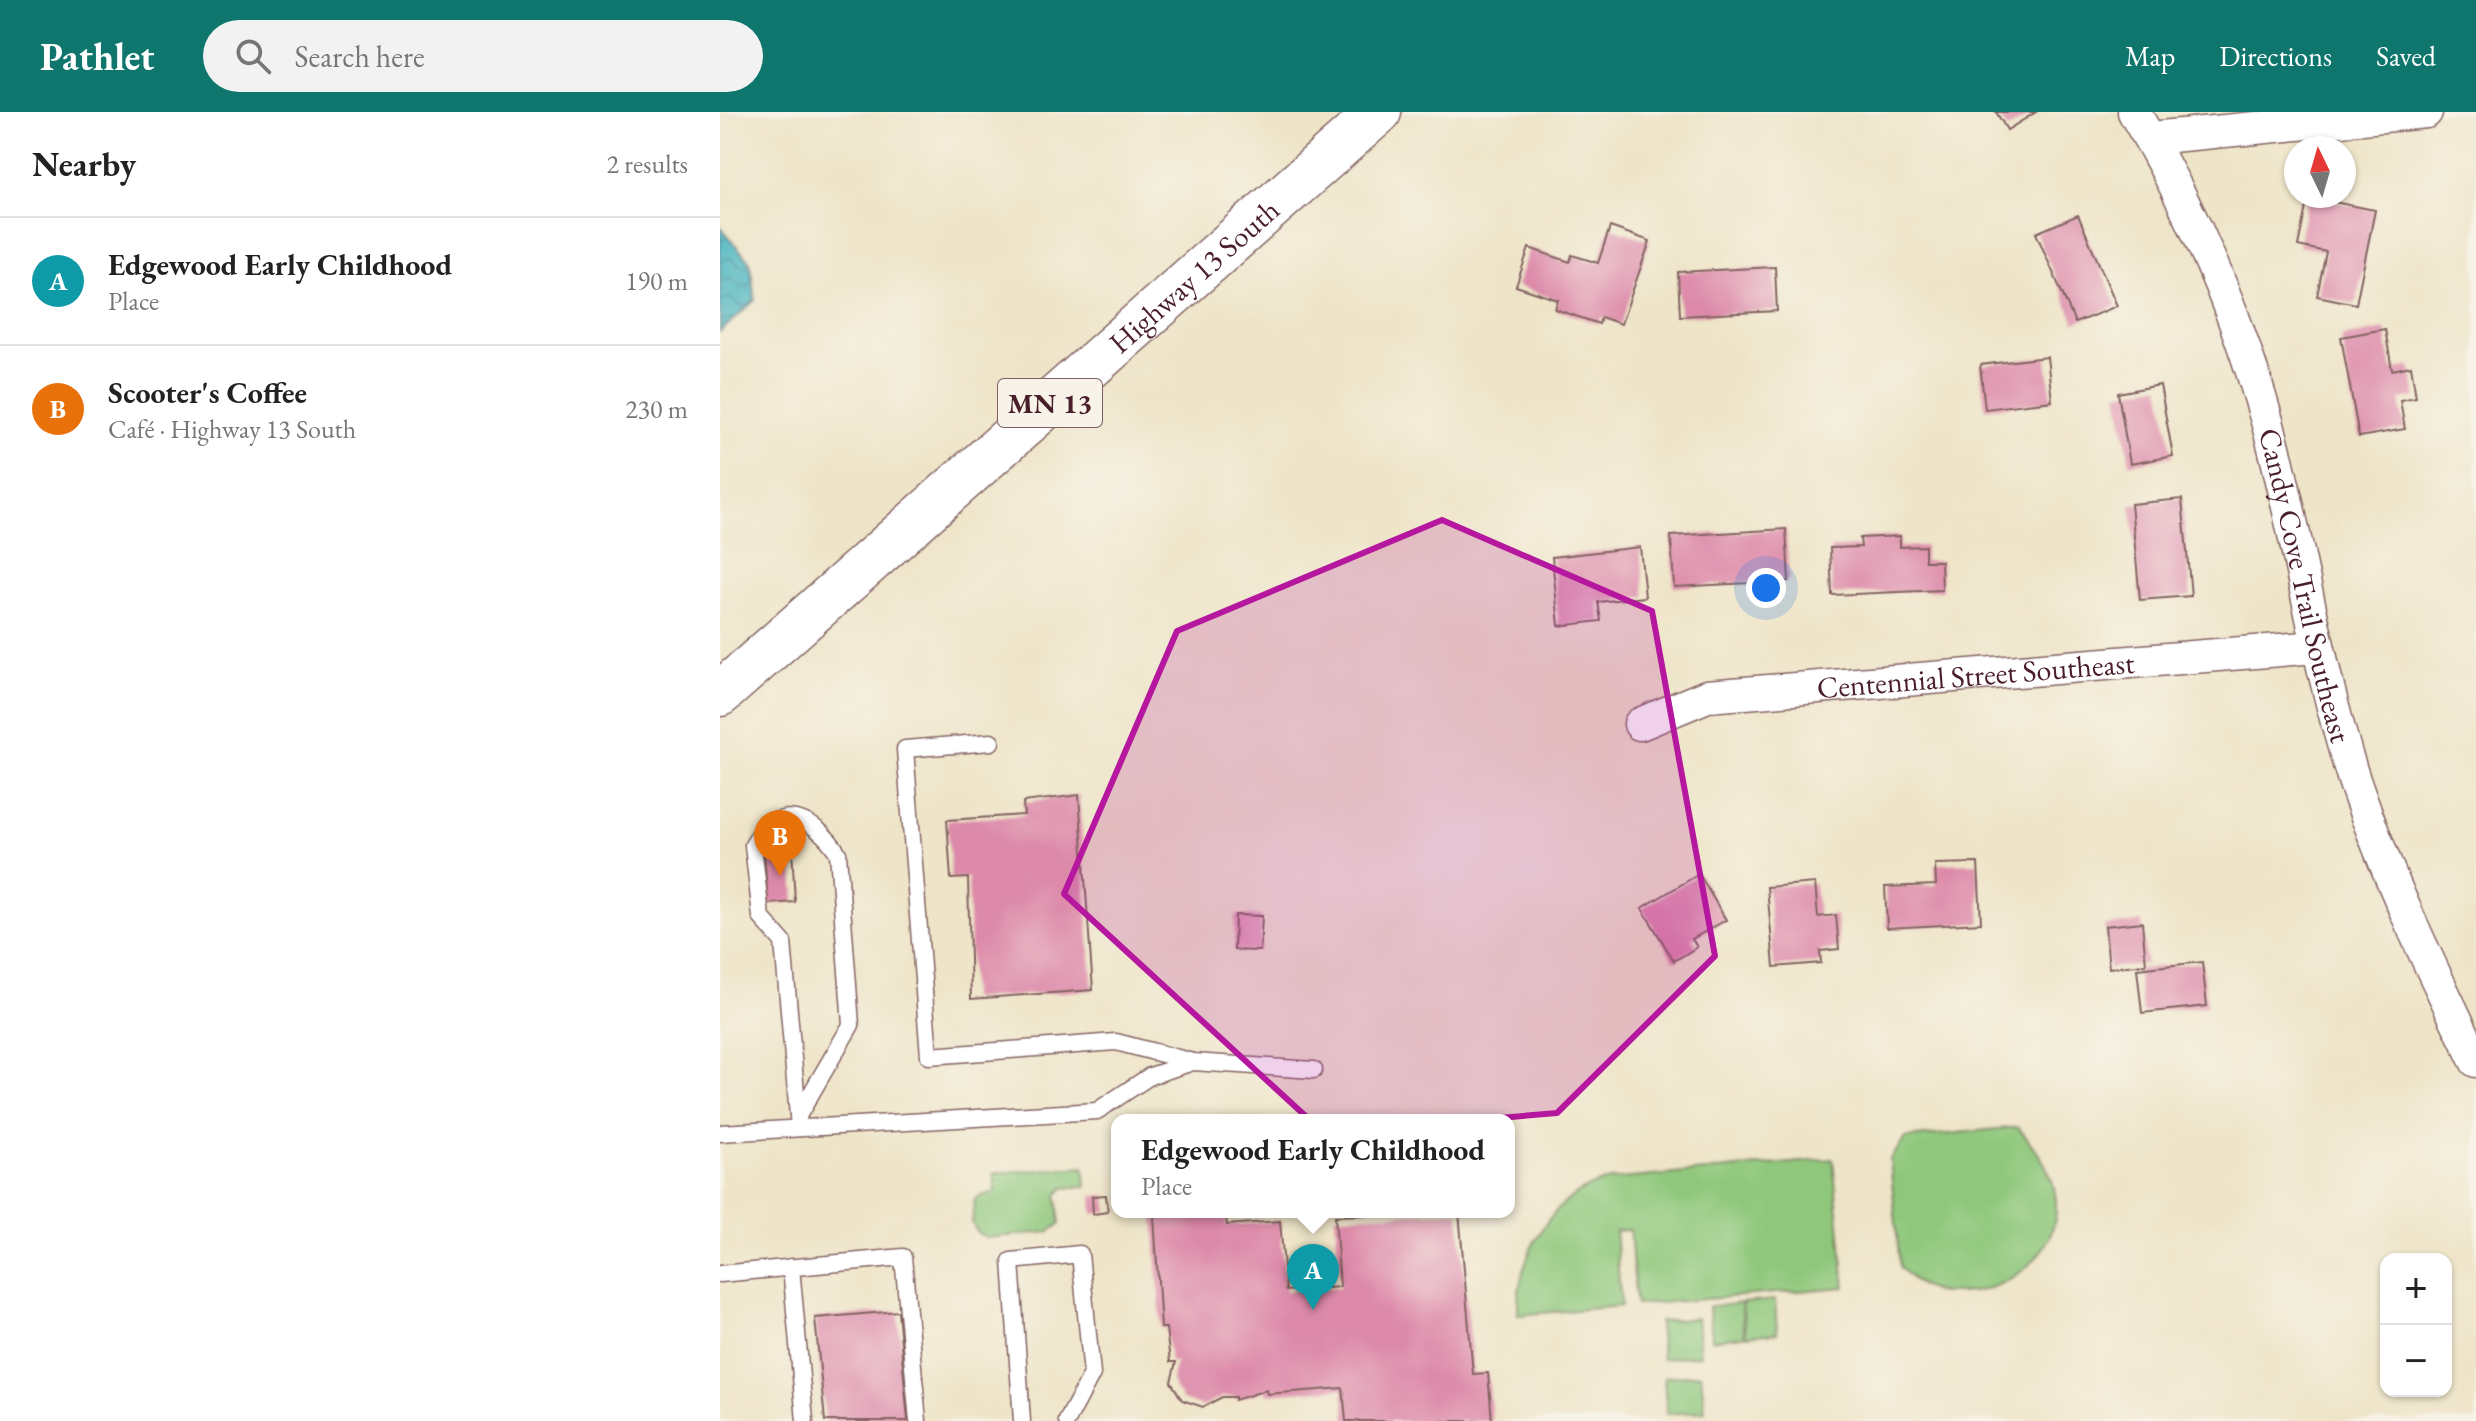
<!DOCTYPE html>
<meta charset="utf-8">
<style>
body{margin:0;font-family:"EB Garamond",serif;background:#f2f2f2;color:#222}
.controls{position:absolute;right:24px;bottom:24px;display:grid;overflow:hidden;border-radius:16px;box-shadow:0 2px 6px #0004}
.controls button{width:72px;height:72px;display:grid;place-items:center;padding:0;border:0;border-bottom:2px solid #e0e0e0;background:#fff;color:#222;font:40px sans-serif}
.compass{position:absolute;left:1564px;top:24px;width:72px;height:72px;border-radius:50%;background:#fff;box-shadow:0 2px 6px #0004;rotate:355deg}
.you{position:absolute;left:1046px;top:476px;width:28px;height:28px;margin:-20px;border:6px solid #fff;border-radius:50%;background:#1a73e8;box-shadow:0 0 0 12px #1a73e833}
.badge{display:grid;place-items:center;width:52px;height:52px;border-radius:50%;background:#0f766e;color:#fff;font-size:26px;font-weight:700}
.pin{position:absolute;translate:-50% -66px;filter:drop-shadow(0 2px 4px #0008)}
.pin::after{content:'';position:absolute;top:42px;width:28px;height:24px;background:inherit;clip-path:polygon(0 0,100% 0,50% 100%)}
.popup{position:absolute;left:391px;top:1002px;width:404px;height:104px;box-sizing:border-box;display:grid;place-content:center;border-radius:16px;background:#fff;filter:drop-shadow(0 2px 6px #0005);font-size:26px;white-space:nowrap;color:#767676}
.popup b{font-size:30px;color:#222}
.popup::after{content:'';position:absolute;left:50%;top:100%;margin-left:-16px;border:16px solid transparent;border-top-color:#fff}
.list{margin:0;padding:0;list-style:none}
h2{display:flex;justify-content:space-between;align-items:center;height:104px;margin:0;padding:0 32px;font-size:34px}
h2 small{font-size:26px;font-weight:400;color:#767676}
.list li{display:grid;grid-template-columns:52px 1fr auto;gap:24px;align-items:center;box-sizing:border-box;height:128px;padding:0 32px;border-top:2px solid #e0e0e0}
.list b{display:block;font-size:30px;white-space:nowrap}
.list p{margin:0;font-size:26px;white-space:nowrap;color:#767676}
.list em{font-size:26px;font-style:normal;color:#767676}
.icon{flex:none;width:44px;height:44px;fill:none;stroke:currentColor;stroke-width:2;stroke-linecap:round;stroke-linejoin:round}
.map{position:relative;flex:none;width:1756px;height:1309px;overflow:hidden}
header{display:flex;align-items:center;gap:48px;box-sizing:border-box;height:112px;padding:0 40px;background:#0f766e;color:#fff}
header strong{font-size:38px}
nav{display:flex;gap:44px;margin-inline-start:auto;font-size:28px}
.search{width:560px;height:72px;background:#f2f2f2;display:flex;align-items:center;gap:20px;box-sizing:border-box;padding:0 28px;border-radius:44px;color:#767676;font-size:30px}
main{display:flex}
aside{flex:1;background:#fff}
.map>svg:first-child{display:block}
.park{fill:#8fc87c;stroke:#6c7454;stroke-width:2}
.water{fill:url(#water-waves);stroke:#476974;stroke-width:2}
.building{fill:#dd89a9}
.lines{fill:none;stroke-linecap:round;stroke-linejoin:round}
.service-casing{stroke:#836462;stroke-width:19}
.minor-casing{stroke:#836462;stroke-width:35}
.primary-casing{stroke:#836462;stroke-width:47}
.service{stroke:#fff;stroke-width:16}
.minor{stroke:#fff;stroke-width:32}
.primary{stroke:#fff;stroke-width:44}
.marked{fill:#b5179e;fill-opacity:0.2;stroke:#b5179e;stroke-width:6;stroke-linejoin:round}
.labels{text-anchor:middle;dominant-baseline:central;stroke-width:6;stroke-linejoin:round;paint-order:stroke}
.shield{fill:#f7f3e8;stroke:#7e5f64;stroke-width:2}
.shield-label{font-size:28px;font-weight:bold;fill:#4a1f2b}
.street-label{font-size:30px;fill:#4a1f2b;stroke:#f7f3e8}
</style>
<header>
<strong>Pathlet</strong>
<div class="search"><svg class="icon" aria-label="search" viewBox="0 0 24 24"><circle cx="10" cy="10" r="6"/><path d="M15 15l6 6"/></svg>Search here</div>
<nav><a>Map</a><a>Directions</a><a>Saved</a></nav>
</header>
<main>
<aside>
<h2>Nearby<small>2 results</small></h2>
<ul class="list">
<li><span class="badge" style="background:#0f9aa8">A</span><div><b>Edgewood Early Childhood</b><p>Place</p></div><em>190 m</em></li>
<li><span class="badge" style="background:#e8710a">B</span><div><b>Scooter's Coffee</b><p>Café · Highway 13 South</p></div><em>230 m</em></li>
</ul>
</aside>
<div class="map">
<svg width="1756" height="1309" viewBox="0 0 1756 1309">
<defs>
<pattern id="water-waves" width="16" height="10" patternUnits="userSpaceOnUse" patternTransform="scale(2)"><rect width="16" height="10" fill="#44b3be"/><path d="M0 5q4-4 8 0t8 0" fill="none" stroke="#3b919b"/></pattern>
</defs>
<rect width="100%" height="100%" fill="#f7f3e8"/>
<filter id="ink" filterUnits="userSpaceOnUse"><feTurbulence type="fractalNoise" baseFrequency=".0125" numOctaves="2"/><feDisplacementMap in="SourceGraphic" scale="16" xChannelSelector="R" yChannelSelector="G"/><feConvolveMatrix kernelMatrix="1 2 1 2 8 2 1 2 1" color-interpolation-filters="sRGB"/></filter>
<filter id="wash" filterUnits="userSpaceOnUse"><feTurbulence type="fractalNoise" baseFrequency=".006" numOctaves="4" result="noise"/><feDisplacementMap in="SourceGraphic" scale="32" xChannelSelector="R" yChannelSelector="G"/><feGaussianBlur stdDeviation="1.8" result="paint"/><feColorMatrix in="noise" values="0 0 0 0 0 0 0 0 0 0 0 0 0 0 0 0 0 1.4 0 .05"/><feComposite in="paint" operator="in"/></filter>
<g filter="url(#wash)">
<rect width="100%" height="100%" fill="#eee4c7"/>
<g class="park">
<path d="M 1298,1015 C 1309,1029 1322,1044 1329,1061 C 1356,1124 1301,1179 1240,1181 C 1230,1181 1218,1182 1210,1178 C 1198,1174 1189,1164 1180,1156 L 1170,1047 L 1186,1026 Z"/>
<path d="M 1113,1047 L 1125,1175 L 916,1193 L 910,1118 L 895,1119 L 901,1194 L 798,1203 C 796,1145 830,1082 890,1068 Z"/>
<polygon points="364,1055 366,1074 344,1076 337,1083 340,1112 329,1120 266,1126 258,1121 252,1111 255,1087 275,1079 274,1061"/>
<polygon points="1055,1188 1057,1221 1026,1224 1022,1191"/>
<polygon points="1021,1191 1024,1224 992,1228 989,1195"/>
<polygon points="977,1206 980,1243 942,1247 939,1210"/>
<polygon points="981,1262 985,1299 947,1302 944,1265"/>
</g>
<polygon class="water" points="0,114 30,150 35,188 0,220"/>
<g id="blocks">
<g class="building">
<polygon points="1276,0 1316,0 1287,18"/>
<polygon points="1588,85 1655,98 1636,192 1597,184 1606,140 1578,134"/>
<polygon points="1358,103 1397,194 1355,211 1316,121"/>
<polygon points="890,115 930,129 901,212 881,205 879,212 835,197 838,188 796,174 809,136 850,150 852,143 878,151"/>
<polygon points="1055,155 1057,199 960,204 958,160"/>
<polygon points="1665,217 1672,258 1691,254 1696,285 1680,288 1685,317 1639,325 1621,225"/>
<polygon points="1327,245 1332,289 1265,297 1260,253"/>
<polygon points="1440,273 1453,344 1410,352 1398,281"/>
<polygon points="1462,387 1471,484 1420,488 1411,392"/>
<polygon points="1066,417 1069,469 954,475 951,424"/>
<polygon points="1180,424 1180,435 1205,434 1205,449 1221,449 1222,478 1112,483 1110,436 1141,435 1140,426"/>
<polygon points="920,435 925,485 878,490 881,509 839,514 832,445"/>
<polygon points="359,683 373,878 251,887 248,766 231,767 227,708 304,703 303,690"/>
<polygon points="72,736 75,790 48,792 44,739"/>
<polygon points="1258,751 1261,811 1167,816 1165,775 1216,773 1215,752"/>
<polygon points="979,762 1006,808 972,827 977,835 954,849 922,796"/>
<polygon points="1095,771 1098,805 1116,803 1119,837 1100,839 1101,851 1054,855 1047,775"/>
<polygon points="515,803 542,804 540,839 514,838"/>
<polygon points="1422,810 1426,852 1389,856 1385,814"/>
<polygon points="1482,850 1487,894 1422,901 1417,857"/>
<polygon points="386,1083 388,1100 373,1102 372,1084"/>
<polygon points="479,1100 505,1100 507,1113 560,1109 566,1179 620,1175 615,1104 739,1100 753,1262 768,1261 772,1309 626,1309 623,1276 547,1282 546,1278 515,1288 515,1285 502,1285 483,1295 462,1288 451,1270 456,1250 450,1250 446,1216 441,1216 434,1104"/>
<polygon points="178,1199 188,1309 105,1309 95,1206"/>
</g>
</g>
</g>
<g filter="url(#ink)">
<use href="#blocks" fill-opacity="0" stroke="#836462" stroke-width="2"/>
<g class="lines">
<g class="service-casing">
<g id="service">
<polyline points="271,630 185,637 209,944 396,930 473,950"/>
<path d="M 78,1004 L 131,913 L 118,741 C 95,705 57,689 33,733 L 41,805 L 63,830 L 78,1004 L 79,1016"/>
<polyline points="0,1021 377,999 430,964 473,950 594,958"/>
<polyline points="71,1155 85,1309"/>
<polyline points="0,1162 183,1145 198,1309"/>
<polyline points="302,1309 291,1149 360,1142 372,1262 347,1309"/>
</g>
</g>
<g class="minor-casing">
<g id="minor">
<path id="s1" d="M 1414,0 C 1476,103 1524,219 1554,335 C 1582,447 1599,561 1635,671 C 1668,767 1712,858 1756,949"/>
<polyline points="1430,26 1706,0"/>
<path id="s2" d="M 920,612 L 987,584 L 1597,535"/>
</g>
</g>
<g class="primary-casing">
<g id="primary">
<path id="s3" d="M 0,582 L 659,0"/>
</g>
</g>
<use href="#service" class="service"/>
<use href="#minor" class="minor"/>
<use href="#primary" class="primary"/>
</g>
</g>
<path class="marked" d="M 722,408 L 932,499 L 995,844 L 837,1001 L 604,1021 L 344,782 L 457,519 Z"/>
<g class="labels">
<rect class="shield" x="278" y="267" width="104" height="48" rx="6"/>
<g class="shield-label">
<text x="330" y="291">MN 13</text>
</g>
<g class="street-label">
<text stroke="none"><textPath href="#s3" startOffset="632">Highway 13 South</textPath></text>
<text stroke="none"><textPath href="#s1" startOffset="506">Candy Cove Trail Southeast</textPath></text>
<text stroke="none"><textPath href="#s2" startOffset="342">Centennial Street Southeast</textPath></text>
</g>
</g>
</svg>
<div class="controls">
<button>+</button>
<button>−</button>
</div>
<svg class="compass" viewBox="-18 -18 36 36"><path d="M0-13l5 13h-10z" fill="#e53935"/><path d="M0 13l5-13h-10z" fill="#767676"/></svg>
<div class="you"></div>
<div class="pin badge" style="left:593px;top:1198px;background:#0f9aa8">A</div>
<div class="popup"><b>Edgewood Early Childhood</b>Place</div>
<div class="pin badge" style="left:60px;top:764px;background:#e8710a">B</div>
</div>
</main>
